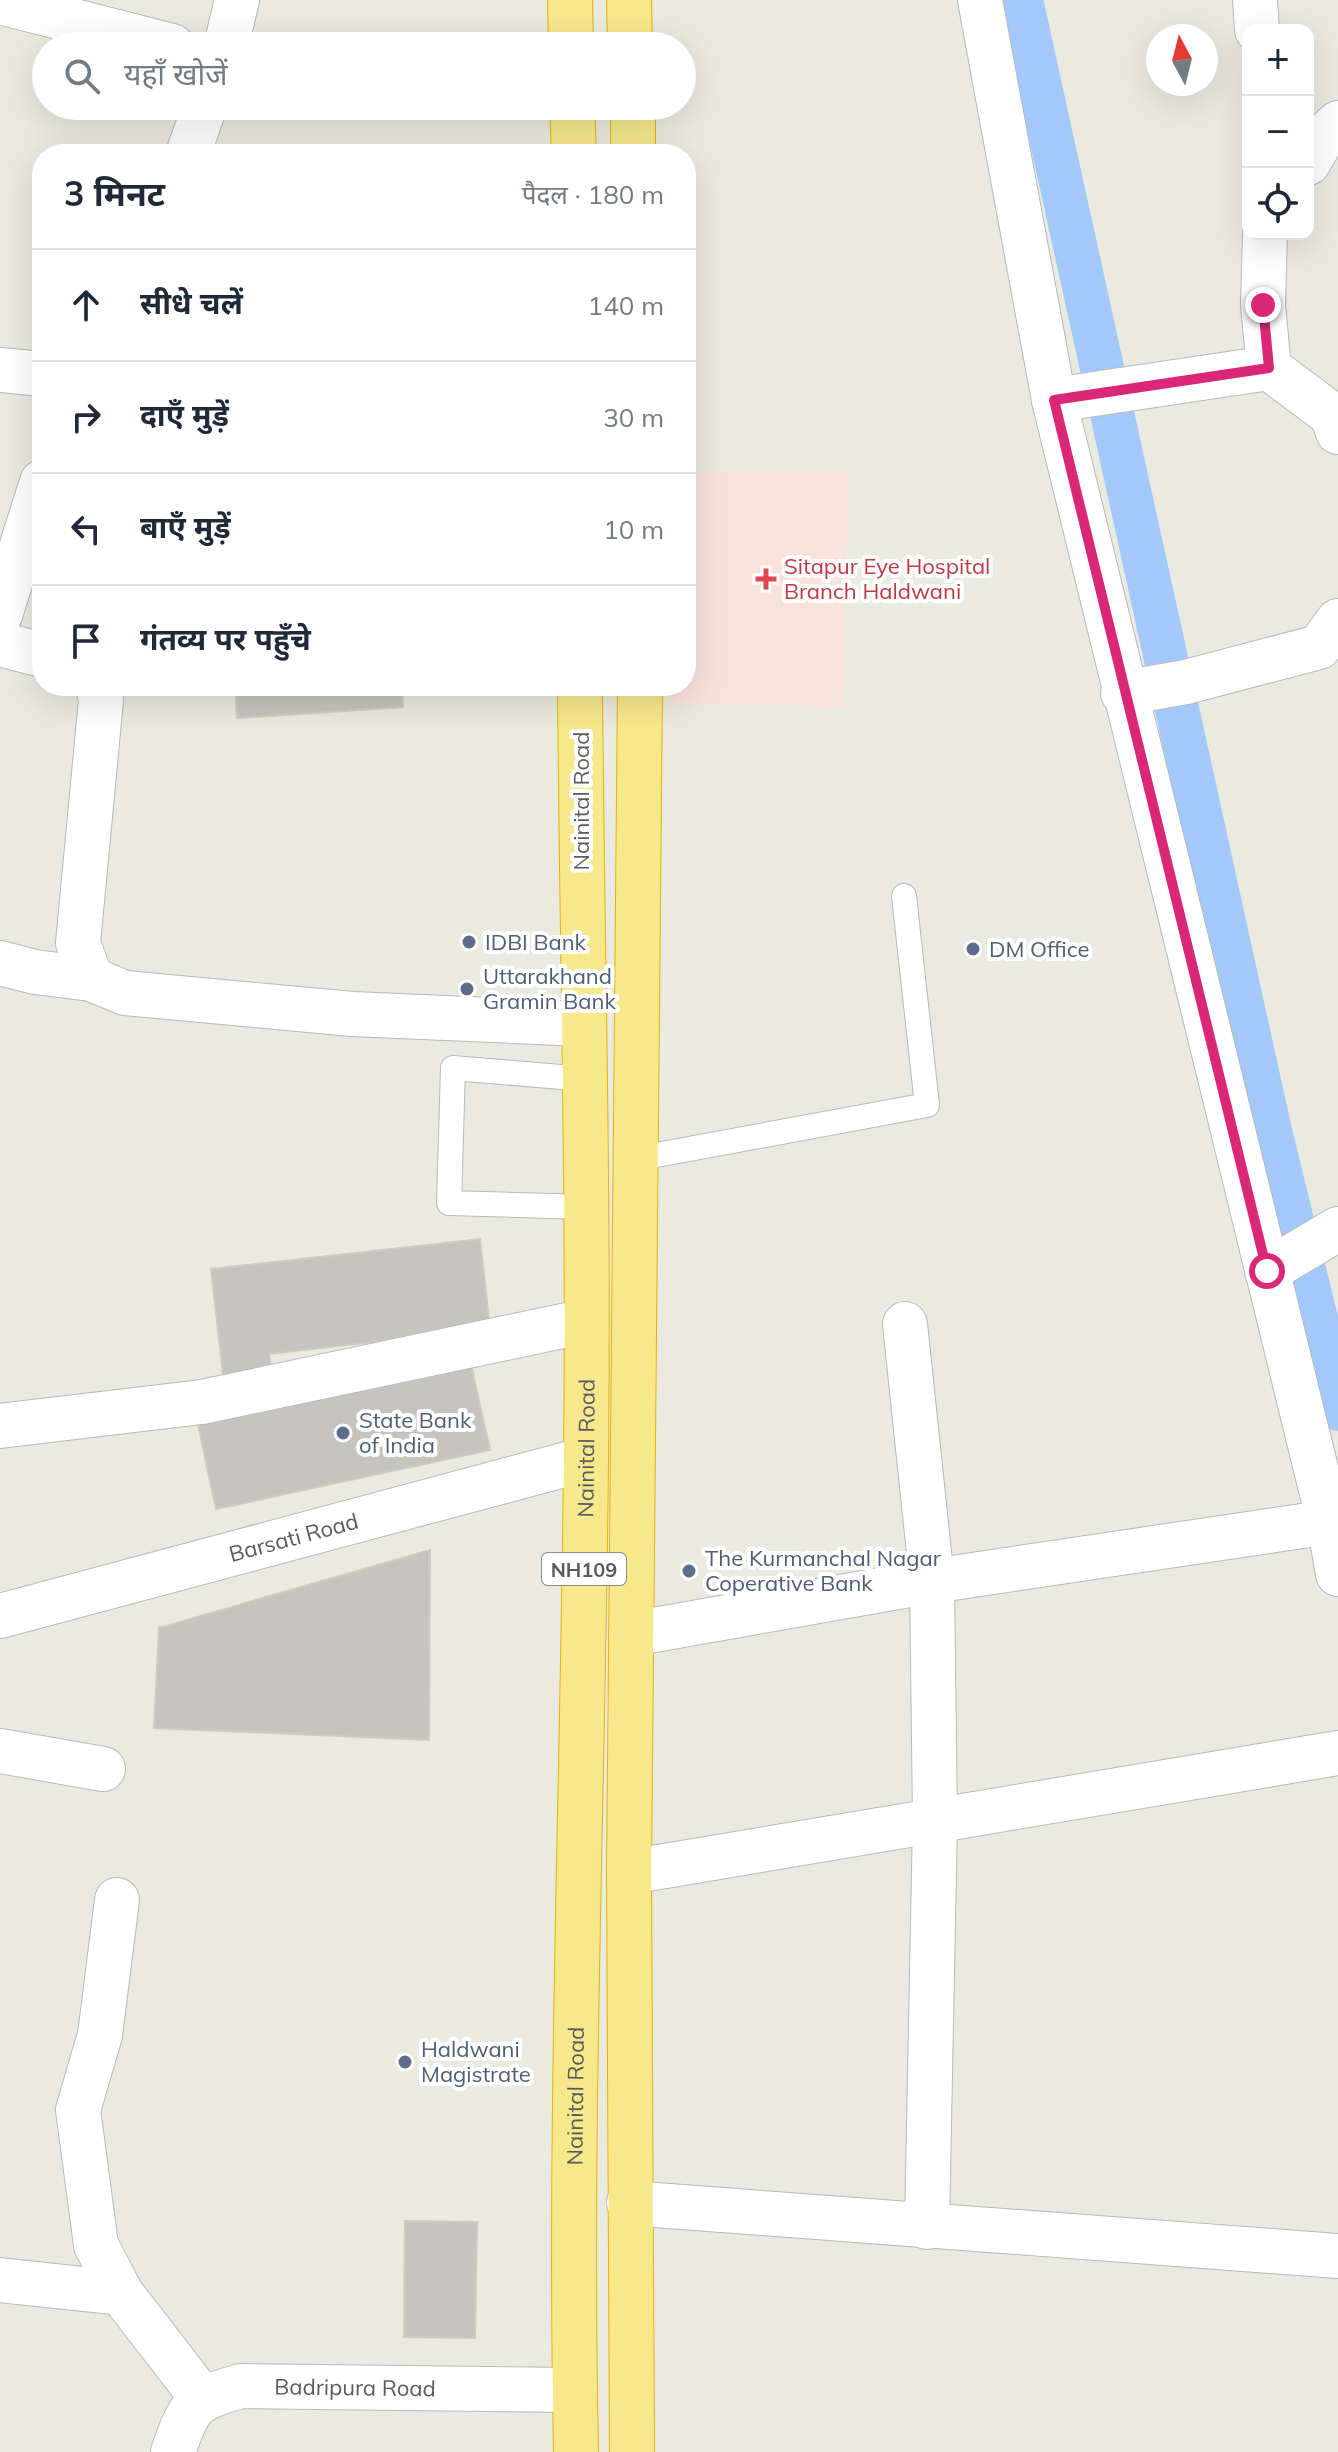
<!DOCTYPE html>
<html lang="hi">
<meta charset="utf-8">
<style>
body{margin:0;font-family:Mulish,"Noto Sans Devanagari",sans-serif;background:#f6f6f7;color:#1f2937}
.controls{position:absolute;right:24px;top:24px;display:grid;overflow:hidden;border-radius:16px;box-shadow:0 8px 32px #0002}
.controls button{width:72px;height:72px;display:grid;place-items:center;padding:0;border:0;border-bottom:2px solid #e0e1e3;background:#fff;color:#1f2937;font:40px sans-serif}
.compass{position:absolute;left:1146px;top:24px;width:72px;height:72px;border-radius:50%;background:#fff;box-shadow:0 8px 32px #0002;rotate:353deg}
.stop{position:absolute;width:24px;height:24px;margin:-18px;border:6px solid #db2777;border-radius:50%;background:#fff}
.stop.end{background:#db2777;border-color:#fff;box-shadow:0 2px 8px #0008}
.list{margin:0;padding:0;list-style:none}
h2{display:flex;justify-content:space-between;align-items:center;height:104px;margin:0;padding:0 32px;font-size:34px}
h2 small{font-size:26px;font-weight:400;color:#747a83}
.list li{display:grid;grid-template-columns:52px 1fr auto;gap:24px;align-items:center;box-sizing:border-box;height:112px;padding:0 32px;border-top:2px solid #e0e1e3}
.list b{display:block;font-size:30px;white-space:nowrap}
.list em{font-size:26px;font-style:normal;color:#747a83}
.icon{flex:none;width:44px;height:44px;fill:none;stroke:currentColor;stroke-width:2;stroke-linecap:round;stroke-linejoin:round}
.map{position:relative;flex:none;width:1338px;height:2452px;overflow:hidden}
.search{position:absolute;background:#fff;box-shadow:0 8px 32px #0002;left:32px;top:32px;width:664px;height:88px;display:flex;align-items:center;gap:20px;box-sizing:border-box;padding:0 28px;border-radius:44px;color:#747a83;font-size:30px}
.panel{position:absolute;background:#fff;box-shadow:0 8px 32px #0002;left:32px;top:144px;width:664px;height:552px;border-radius:32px}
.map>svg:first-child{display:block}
.medical{fill:#f9e2dc}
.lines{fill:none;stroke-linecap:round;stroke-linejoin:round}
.canal{stroke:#a2c9fa;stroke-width:44}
.building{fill:#c6c4be;stroke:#cfccbf;stroke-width:2}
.lane-casing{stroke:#b8b9be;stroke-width:26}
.street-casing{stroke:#b8b9be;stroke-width:46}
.secondary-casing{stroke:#b6b8be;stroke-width:46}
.highway-casing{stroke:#dfb50c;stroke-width:46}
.lane{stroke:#fff;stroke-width:24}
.street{stroke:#fff;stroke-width:44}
.secondary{stroke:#fff;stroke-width:44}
.highway{stroke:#f7e88c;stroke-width:44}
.route{stroke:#db2777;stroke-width:10}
.health-dot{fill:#e0444e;stroke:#fff;stroke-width:3}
.service-dot{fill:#5c6f8a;stroke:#fff;stroke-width:3}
.labels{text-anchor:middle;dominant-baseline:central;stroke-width:8;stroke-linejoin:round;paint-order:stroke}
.shield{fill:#fff;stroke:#8b8c90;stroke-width:2}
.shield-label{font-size:20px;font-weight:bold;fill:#595b60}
.health-label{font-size:22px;fill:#be3a42;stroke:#fff;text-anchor:start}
.street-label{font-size:22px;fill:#595b60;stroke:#fff}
.service-label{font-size:22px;fill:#4e5e75;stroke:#fff;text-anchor:start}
</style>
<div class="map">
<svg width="1338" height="2452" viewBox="0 0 1338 2452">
<rect width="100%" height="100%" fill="#ebeae0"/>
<polygon class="medical" points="686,470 849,473 842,707 671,704 671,686 686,686"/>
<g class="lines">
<polyline class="canal" points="1021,0 1269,1127 1338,1409"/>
</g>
<g class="building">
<polygon points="235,686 402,686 403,707 237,718"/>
<polygon points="480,1239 490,1328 269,1354 271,1368 223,1374 211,1269"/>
<polygon points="469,1356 490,1450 216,1509 196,1415"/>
<polygon points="430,1550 429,1740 154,1728 159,1628"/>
<polygon points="405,2221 477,2222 475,2338 404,2337"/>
</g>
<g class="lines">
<g class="lane-casing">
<g id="lane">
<polyline points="585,1079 453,1068 449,1203 587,1207"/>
<polyline points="635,1159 927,1105 904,896"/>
</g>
</g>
<g class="street-casing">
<g id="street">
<polyline points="1255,0 1257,30"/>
<polyline points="0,2 172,46"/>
<polyline points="226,46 237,0"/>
<polyline points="188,154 205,106"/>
<polyline points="1308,163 1324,136 1338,123"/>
<polyline points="1269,368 1332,415 1338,432"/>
<polyline points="0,370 42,374"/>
<polyline points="1054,400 1269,368 1263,305 1265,234"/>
<polyline points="0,615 42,482"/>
<polyline points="0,644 42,655"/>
<polyline points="98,686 101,700 78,943 91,979 125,993 352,1014 583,1024"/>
<polyline points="1123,693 1186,682 1319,647 1338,621"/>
<polyline points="0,963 35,972 91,979"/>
<polyline points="1267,1271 1338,1229"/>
<polyline points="905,1324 932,1581 935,1821 927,2227"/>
<polyline points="0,1426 202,1402 586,1321"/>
<polyline points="631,1634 932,1581 1329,1522"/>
<polyline points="0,1751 103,1769"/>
<polyline points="629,1872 1338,1753"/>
<polyline points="117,1900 100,2035 78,2110 96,2245 121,2293 202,2398"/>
<polyline points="629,2203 1338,2256"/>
<polyline points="0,2280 121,2293"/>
<path id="s1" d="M 173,2452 C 190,2404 192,2400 241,2386 L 575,2390"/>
</g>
</g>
<g class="secondary-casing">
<g id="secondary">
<polyline points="980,0 1054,400 1329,1522 1338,1574"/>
<path id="s2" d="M 0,1616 L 586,1459"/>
</g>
</g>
<g class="highway-casing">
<g id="highway">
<polyline points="570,0 571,46"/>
<polyline points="629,0 630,46"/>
<polyline points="572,106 574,154"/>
<polyline points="633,106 633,154"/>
<path id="s3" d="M 576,2452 C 569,2121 583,1789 586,1458 C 589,1201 582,943 580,686"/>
<polyline points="632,2452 629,1872 640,686"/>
</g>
</g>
<use href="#lane" class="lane"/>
<use href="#street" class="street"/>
<use href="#secondary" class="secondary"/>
<use href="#highway" class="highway"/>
</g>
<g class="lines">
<polyline class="route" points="1263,305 1269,368 1054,400 1267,1271"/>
</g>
<path class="health-dot" d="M762 567h8v8h8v8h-8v8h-8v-8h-8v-8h8z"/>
<g class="service-dot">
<circle cx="469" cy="942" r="8"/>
<circle cx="973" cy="949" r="8"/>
<circle cx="467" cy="989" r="8"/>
<circle cx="343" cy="1433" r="8"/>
<circle cx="689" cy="1571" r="8"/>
<circle cx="405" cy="2062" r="8"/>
</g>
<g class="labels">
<rect class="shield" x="542" y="1553" width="84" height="32" rx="6"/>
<g class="shield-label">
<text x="584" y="1569">NH109</text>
</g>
<g class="health-label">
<text x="784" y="566">Sitapur Eye Hospital<tspan x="784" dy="25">Branch Haldwani</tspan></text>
</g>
<g class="street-label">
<text transform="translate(581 801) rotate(-90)">Nainital Road</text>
<text stroke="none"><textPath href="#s3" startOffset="1004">Nainital Road</textPath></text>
<text stroke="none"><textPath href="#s2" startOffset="304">Barsati Road</textPath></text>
<text stroke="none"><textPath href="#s3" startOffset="356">Nainital Road</textPath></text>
<text stroke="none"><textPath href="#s1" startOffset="216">Badripura Road</textPath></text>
</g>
<g class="service-label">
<text x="485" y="942">IDBI Bank</text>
<text x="989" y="949">DM Office</text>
<text x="483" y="976">Uttarakhand<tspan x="483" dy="25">Gramin Bank</tspan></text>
<text x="359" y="1420">State Bank<tspan x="359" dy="25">of India</tspan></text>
<text x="705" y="1558">The Kurmanchal Nagar<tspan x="705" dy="25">Coperative Bank</tspan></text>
<text x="421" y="2049">Haldwani<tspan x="421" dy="25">Magistrate</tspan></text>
</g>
</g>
</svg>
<div class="controls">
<button>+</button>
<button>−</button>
<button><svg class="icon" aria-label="locate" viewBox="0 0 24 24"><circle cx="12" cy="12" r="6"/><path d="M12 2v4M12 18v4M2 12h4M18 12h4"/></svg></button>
</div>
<svg class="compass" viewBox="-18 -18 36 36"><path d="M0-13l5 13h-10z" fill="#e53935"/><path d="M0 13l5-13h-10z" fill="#747a83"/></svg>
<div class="stop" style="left:1267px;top:1271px"></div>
<div class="stop end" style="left:1263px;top:305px"></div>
<div class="search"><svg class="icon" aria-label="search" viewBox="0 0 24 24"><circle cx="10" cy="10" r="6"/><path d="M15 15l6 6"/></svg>यहाँ खोजें</div>
<section class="panel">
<h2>3 मिनट<small>पैदल · 180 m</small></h2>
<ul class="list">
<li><svg class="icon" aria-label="ahead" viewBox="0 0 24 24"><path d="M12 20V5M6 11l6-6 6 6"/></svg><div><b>सीधे चलें</b></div><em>140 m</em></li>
<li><svg class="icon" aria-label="right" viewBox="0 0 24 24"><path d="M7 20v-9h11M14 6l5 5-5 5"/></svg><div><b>दाएँ मुड़ें</b></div><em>30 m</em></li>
<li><svg class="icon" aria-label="left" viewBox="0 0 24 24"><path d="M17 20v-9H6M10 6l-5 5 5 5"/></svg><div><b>बाएँ मुड़ें</b></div><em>10 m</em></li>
<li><svg class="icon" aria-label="arrive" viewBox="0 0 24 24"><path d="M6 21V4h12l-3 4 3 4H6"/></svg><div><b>गंतव्य पर पहुँचे</b></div></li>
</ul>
</section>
</div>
